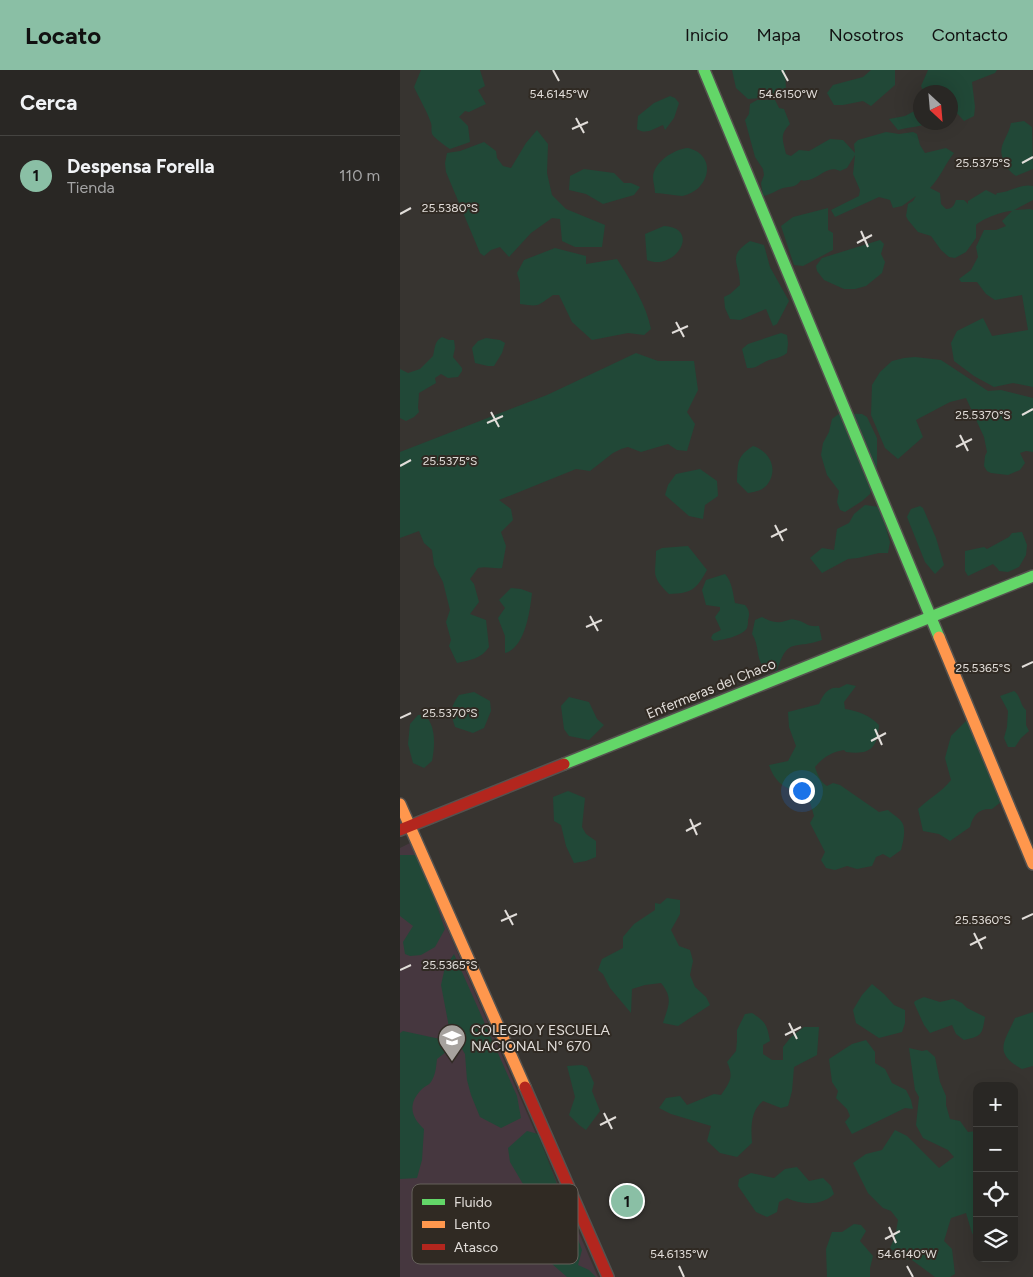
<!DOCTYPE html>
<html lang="es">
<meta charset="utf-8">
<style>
body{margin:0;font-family:Figtree,sans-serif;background:#312f2c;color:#f1f3f6}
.controls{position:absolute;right:15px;bottom:15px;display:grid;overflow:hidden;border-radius:10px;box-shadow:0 5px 20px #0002}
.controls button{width:45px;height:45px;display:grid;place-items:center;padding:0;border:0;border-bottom:1px solid #454441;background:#292724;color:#f1f3f6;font:25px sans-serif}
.compass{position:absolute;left:513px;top:15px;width:45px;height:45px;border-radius:50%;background:#292724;box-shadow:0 5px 20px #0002;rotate:154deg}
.you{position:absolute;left:401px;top:720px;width:18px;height:18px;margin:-12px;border:4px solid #fff;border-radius:50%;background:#1a73e8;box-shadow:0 0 0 8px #1a73e833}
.badge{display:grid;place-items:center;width:32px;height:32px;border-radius:50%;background:#8abfa5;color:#111;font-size:16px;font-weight:700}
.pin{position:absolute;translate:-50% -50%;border:2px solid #fff;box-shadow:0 1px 5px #0006}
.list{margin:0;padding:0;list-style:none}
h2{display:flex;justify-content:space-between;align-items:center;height:65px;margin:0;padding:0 20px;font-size:21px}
h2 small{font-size:16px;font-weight:400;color:#a5a5a6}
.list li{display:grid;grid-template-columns:32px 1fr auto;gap:15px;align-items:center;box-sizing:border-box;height:80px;padding:0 20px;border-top:1px solid #454441}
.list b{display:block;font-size:19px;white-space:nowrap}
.list p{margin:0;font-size:16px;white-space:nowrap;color:#a5a5a6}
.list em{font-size:16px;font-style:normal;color:#a5a5a6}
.icon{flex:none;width:28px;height:28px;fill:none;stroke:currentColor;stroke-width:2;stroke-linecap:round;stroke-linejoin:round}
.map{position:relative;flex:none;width:633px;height:1207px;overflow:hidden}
header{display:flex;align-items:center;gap:30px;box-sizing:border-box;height:70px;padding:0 25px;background:#8abfa5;color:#111}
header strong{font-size:24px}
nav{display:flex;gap:28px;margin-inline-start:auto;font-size:18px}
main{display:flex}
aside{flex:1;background:#292724}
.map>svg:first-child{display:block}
.education{fill:#46373f}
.green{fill:#214837}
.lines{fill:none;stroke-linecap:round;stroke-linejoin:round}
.fast-casing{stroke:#55524f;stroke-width:14}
.slow-casing{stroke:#55524f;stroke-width:14}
.jam-casing{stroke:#55524f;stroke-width:14}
.fast{stroke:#63d668;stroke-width:11}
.slow{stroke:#ff974d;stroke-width:11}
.jam{stroke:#b3261e;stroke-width:11}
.ticks{fill:none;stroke:#e1ddd9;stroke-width:2}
.labels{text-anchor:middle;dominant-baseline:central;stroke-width:4;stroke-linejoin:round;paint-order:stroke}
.street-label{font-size:14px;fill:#e1ddd9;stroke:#302a23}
.poi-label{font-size:14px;fill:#e1ddd9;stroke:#302a23;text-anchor:start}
.key{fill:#302a23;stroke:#65605a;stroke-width:1}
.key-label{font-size:14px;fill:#e1ddd9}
.ticks-label{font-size:12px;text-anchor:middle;fill:#e1ddd9;stroke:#302a23;stroke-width:4;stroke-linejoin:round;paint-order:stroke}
</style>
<header>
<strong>Locato</strong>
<nav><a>Inicio</a><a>Mapa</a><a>Nosotros</a><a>Contacto</a></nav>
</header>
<main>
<aside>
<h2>Cerca<small></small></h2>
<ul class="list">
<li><span class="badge">1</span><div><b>Despensa Forella</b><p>Tienda</p></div><em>110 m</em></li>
</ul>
</aside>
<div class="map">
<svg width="633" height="1207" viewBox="0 0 633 1207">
<rect width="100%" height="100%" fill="#373430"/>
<polygon class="education" points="10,773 198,1207 0,1207 0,778"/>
<g class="green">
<path d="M 21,0 L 80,0 L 85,16 L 78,20 L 86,34 L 69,42 L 65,41 L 59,47 L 68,56 L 70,72 L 50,79 C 47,77 34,68 32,64 C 31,61 32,56 31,53 C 27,41 19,28 14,17 Z"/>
<polygon points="332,0 385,0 386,19 375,27 348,29 336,18"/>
<polygon points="471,0 495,0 495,15 471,36 463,31 443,35 434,35 427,23 433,15 463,7"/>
<polygon points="528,0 597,0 595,3 572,12 575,37 574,46 564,51 556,42 551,44 550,22 524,22 521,16"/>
<path d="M 270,26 L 275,28 L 279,33 L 274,48 L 265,60 L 263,55 C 253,59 246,65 237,59 L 238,46 L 254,33 Z"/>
<path d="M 357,30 L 375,30 L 379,38 L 384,39 L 390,54 C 379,65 383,70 386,84 L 391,86 L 399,80 L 409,81 L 430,69 L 443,70 L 455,83 L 454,74 L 458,70 L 486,62 L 499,64 L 513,62 L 517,64 L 520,75 L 525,83 L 546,78 L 554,83 C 545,94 540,108 530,118 L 540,123 L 541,134 L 546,139 C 552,139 554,136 556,130 L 564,130 L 568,134 L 568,131 L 586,120 L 596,125 L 597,123 C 609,123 621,113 633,116 L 633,130 L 614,140 L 630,139 L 633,140 L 633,317 L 613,313 L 594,317 L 574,306 L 554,291 L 551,273 L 557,261 L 583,248 L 592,266 L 628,260 L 622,225 L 595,230 L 586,224 L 577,212 L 561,212 L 559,209 L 571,200 L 578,187 L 576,177 L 584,160 L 596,160 L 606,156 L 602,151 L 612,141 C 603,141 582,149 576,155 L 576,168 L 566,182 L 555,188 L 549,187 L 541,180 L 531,166 L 518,162 L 508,150 L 506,146 L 508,134 L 513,131 L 516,126 L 502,136 L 493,138 L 490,130 L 479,127 L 435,147 L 431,140 L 459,126 L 460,120 L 453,104 L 455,85 L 447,98 L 440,101 C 426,93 416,114 401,110 C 396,118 391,116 383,118 C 376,120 371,125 363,126 L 361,113 L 364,105 L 363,99 L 355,87 L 345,50 L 349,44 L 350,34 Z"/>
<path d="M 520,38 L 520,52 L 530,53 C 519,57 509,57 498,60 L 489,49 L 505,46 Z"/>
<path d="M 624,51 L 632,57 L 633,99 L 616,106 C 610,102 607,98 604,91 C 596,76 608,69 611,53 Z"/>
<polygon points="137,60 148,74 147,103 152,125 166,139 205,155 202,177 175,177 162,171 160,149 152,148 131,163 109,187 100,177 91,180 84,186 80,183 46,102 45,93 47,83 60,81 84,72 96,81 97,88 103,96 111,98 126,73"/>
<path d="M 288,78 C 318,85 310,121 282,126 C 278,126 262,123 255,123 C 255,118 253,112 253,107 C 254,92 274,79 288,78 Z"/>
<polygon points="184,99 214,103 224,113 231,113 240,117 234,125 203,134 186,124 169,120 170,106"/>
<polygon points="428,138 428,160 433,163 433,180 403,196 394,195 381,156 393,147"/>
<path d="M 264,156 C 302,158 275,202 247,190 L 245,164 Z"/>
<polygon points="480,170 484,174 481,184 485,192 482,203 466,216 455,219 444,219 424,210 417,201 416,196 422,188"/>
<path d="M 350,171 L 364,175 L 370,197 L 389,231 L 377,254 L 373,256 L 366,239 L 340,250 L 330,249 L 325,238 L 324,227 L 330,224 L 340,215 C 340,193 326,187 350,171 Z"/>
<path d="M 155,178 L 186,186 L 186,194 L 217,189 C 231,211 246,234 251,259 L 244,265 L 228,263 L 192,270 L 172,252 L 159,225 L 153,225 C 137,236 140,237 120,234 L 120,213 L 117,203 L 124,190 Z"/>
<path d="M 381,263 L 387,265 L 388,273 L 387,283 C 378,290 370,288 363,293 C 355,297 357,298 347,298 L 342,279 L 348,274 Z"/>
<path d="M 42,267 L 49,270 L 54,270 L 55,278 L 53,287 L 62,298 L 62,301 L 58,307 L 48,308 L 41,304 L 35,308 L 36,313 L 19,323 L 18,338 L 19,342 L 14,347 L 6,351 L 0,348 L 0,299 L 8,303 L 20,299 L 33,286 C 35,279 34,271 42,267 Z"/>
<polygon points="86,268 100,270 105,273 102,283 94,296 88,296 75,293 72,278 78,271"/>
<path d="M 236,283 L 258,291 L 294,291 L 298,320 L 287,342 L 295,354 L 287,381 L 277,380 L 268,374 L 241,382 L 228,377 L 221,379 L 213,383 L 190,401 L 176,399 L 99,430 L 111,439 L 113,450 L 101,462 L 106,476 L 102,498 C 93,499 87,496 78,498 L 70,509 L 74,514 L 79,532 L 70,544 L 86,550 L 89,577 C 81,589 70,590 57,593 L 49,576 L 51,570 L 46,552 L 50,540 L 43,512 L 34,495 L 32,480 L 24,473 L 19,461 L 0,468 L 0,382 L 147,325 Z"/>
<polygon points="515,287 541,290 588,321 601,320 633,328 633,382 626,381 620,383 625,393 620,400 608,405 591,403 587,401 584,396 585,386 587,382 584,367 566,328 550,332 516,350 523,367 498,389 485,378 471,345 472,315 480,302 492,291 504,288"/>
<polygon points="440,343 462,344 467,347 477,368 477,403 470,424 462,431 445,442 440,440 437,432 439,421 427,405 421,385 423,373 429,362 432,349"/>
<path d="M 353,376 C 370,381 379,400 367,415 C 362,421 354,422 348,423 L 337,412 C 338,393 336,387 353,376 Z"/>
<polygon points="300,399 317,411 318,426 305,435 303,449 289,446 265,425 268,415 276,404"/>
<polygon points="465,435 480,437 490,472 488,483 479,483 458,488 448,489 422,503 410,488 422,478 434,480 437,459 449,453 454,444"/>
<polygon points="520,436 523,438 536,468 544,495 535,504 525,492 507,447 511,439"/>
<polygon points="622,462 627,475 626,485 619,497 608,502 599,501 598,499 593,494 568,506 565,501 565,481 584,477 587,479 609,467 612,463"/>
<path d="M 288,476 L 307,500 C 296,520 292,523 269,524 C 250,505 256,505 256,481 L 262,478 Z"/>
<path d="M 325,504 C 332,511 333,524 335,533 L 345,535 C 349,540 350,543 348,550 C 348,552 348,555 347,558 C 343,566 322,570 314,571 L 311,568 L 313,564 L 321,560 L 315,547 L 320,540 L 320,537 L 306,535 L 302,520 L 306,510 Z"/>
<path d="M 111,518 L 121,519 L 132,523 C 130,541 125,578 105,583 L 105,566 L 98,548 L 105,538 L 99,530 Z"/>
<path d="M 362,547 C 369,551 377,554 385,551 C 389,550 391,548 396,550 C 407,552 405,557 419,556 L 422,570 C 394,580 388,566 377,601 L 365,599 C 355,588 360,576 352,564 L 355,550 Z"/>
<path d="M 447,614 L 456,616 L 444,632 L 445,639 C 458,641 469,645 479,655 C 477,679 470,685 446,682 L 444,680 C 432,682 423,687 415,697 C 417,704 421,713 427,716 L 433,713 L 440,715 L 479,742 L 488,740 C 492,744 498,747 501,751 C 507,758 503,772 501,780 L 490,788 L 483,784 L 476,787 L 472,796 L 457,799 L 447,796 L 435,800 L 426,798 L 421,790 L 425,782 L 410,753 L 414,746 L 408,725 C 389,720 376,716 369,695 L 388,691 L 396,676 L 389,657 L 388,642 L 419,634 C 423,625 428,616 439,618 Z"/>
<path d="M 614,621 C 621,626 620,635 626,640 L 626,655 L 629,661 L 621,668 L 615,677 L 608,677 L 604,668 L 607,657 L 608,641 L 600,626 Z"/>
<path d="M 74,622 L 90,631 L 91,641 L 84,658 L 73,663 L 55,657 C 50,642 50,638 59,625 Z"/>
<polygon points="169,627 189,632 197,649 204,655 189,670 169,666 164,659 161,636"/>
<path d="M 18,645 L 25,645 C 36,656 35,676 32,691 L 24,698 L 13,693 L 8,674 L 10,654 Z"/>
<path d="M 568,649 L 606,728 L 592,739 C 579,738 573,745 570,757 L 550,771 L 539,764 L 523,761 L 518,739 C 528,729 542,722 551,710 L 545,688 L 551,666 Z"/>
<polygon points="168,721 185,728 182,757 186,764 196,771 196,787 186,791 174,793 166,776 161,755 154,751 153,727"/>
<polygon points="0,785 19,785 45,859 35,877 21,885 10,886 5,884 3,872 13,856 0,846"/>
<path d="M 267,828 L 280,830 L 280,844 L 271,860 L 279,876 L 290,880 L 293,891 L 290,905 L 295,917 L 306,927 L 310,935 L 278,956 L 263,953 C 268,936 274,929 261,913 L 245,915 L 232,919 L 231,943 L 210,918 L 203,904 L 198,900 L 202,889 L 223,878 L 223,867 L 234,854 L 255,840 L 255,833 L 260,834 Z"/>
<polygon points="54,884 117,1026 121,1048 101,1058 80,1047 71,1025 67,1010 65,984 49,957 41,915 45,897"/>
<polygon points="472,914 484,924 494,935 505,940 505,953 502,962 479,968 456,953 453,940 462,925"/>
<path d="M 524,927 L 540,932 L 553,929 L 562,933 L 567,938 L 585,947 C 582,965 582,966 564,970 L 556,964 L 552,955 L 530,963 L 524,955 L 514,933 L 515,931 Z"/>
<path d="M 633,942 L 633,996 L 622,999 C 592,983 605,971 615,948 Z"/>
<path d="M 352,943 C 366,952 367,955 370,971 L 363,975 L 363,984 L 372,990 L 383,990 L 383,977 L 391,967 L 404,957 L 419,957 L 417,985 L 394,997 L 392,1021 L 388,1036 L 381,1038 L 363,1031 C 350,1041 351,1059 352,1073 L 337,1087 L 320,1083 L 307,1071 L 311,1056 L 271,1044 L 259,1038 L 266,1028 L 280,1026 L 287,1035 L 314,1024 L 321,1025 C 330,1012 334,1007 327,992 L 336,981 L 337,971 L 337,960 L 345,944 Z"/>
<path d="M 3,961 L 40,969 L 46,982 L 37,989 C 36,997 36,1004 31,1012 C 29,1015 25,1016 22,1019 C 8,1033 10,1046 24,1059 L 22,1090 L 17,1108 L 0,1109 L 0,963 Z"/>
<polygon points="466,970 475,982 475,993 485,999 492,1013 506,1020 511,1030 513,1039 505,1038 452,1064 445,1052 450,1046 447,1039 436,1028 438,1021 432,1012 429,989 452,974"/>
<polygon points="509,978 522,981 527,980 535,987 540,1012 546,1026 546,1035 550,1049 560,1051 568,1062 577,1061 577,1170 572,1163 566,1143 551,1148 544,1171 552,1179 555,1204 550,1207 535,1207 512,1190 502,1187 490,1178 495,1167 498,1150 491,1141 483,1138 468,1123 453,1093 466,1084 482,1080 495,1060 507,1066 539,1098 554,1087 548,1080 523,1068 516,1055 519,1027 515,1020"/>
<polygon points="182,995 187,997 194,1013 192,1021 200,1041 186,1060 179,1055 169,1045 175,1027 167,996"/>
<polygon points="127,1061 138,1064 182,1180 178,1195 189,1200 196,1207 167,1207 144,1187 132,1152 123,1114 110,1092 108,1078"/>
<path d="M 397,1097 L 409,1111 L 423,1108 L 431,1116 L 434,1124 C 422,1136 401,1135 387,1128 L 379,1132 L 377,1142 L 367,1147 L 356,1142 L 338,1116 L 339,1109 L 351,1103 L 374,1108 L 385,1099 Z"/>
<polygon points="454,1154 461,1155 466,1161 460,1171 473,1186 470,1198 470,1207 427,1207 426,1179 432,1162 442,1162"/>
</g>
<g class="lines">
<g class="fast-casing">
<g id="fast">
<polyline points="304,0 539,567"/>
<polyline points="164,694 633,506"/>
</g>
</g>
<g class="slow-casing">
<g id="slow">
<polyline points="539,567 633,794"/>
<polyline points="0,734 125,1017"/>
</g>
</g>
<g class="jam-casing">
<g id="jam">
<polyline points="0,760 164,694"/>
<polyline points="125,1017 208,1207"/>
</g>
</g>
<use href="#fast" class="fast"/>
<use href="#slow" class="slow"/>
<use href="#jam" class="jam"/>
</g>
<path class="ticks" d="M 153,0 L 159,11M 382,0 L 388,11M 176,48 L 184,63M 172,59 L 188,52M 622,93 L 633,87M 0,144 L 11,138M 461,161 L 468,177M 457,173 L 472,165M 276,252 L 284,267M 272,263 L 288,256M 91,342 L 99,357M 622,345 L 633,339M 87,353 L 103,346M 560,365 L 568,381M 556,377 L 572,369M 0,396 L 11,390M 375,455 L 383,471M 371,467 L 387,459M 190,546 L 198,561M 186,557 L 202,550M 622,597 L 633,592M 0,648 L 11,643M 475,659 L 482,675M 471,671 L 486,663M 290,749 L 297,765M 286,761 L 301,753M 105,840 L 113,855M 622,849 L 633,844M 101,851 L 117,844M 574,863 L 582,879M 570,875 L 586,867M 0,900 L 11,895M 389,953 L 397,969M 385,965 L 401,957M 204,1043 L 212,1059M 200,1055 L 216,1047M 489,1157 L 496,1173M 485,1169 L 500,1161M 279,1196 L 284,1207M 507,1196 L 513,1207"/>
<defs>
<g id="school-pin" transform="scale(1.4375)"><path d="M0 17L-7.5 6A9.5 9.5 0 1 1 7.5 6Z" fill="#a6a29e" stroke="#302a23"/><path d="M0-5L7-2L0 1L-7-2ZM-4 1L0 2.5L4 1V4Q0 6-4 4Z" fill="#fff"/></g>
</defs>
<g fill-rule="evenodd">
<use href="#school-pin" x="52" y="968"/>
</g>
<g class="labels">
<g class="street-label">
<text transform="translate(311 619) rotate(-22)">Enfermeras del Chaco</text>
</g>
<g class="poi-label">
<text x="71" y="960">COLEGIO Y ESCUELA<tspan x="71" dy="16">NACIONAL N° 670</tspan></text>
</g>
</g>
<rect x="12" y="1114" width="166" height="80" rx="8" class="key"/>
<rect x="22" y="1129" width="23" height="6" fill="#63d668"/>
<rect x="22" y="1151" width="23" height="7" fill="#ff974d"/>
<rect x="22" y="1174" width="23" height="6" fill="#b3261e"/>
<g class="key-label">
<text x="54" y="1137">Fluido</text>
<text x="54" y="1159">Lento</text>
<text x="54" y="1182">Atasco</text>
</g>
<g class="ticks-label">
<text x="159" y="28">54.6145°W</text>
<text x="388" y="28">54.6150°W</text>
<text x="583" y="97">25.5375°S</text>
<text x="50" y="142">25.5380°S</text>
<text x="583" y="349">25.5370°S</text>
<text x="50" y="395">25.5375°S</text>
<text x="583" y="602">25.5365°S</text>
<text x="50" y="647">25.5370°S</text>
<text x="583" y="854">25.5360°S</text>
<text x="50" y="899">25.5365°S</text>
<text x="279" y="1188">54.6135°W</text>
<text x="507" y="1188">54.6140°W</text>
</g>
</svg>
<div class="controls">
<button>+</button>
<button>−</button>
<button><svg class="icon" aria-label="locate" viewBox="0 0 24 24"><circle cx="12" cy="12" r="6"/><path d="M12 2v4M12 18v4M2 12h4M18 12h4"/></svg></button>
<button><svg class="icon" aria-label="layers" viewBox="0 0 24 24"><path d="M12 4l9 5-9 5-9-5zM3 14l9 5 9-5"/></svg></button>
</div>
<svg class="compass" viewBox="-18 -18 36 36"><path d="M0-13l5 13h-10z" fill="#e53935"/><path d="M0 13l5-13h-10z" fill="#a5a5a6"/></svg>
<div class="you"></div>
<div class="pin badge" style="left:227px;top:1131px">1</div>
</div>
</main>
